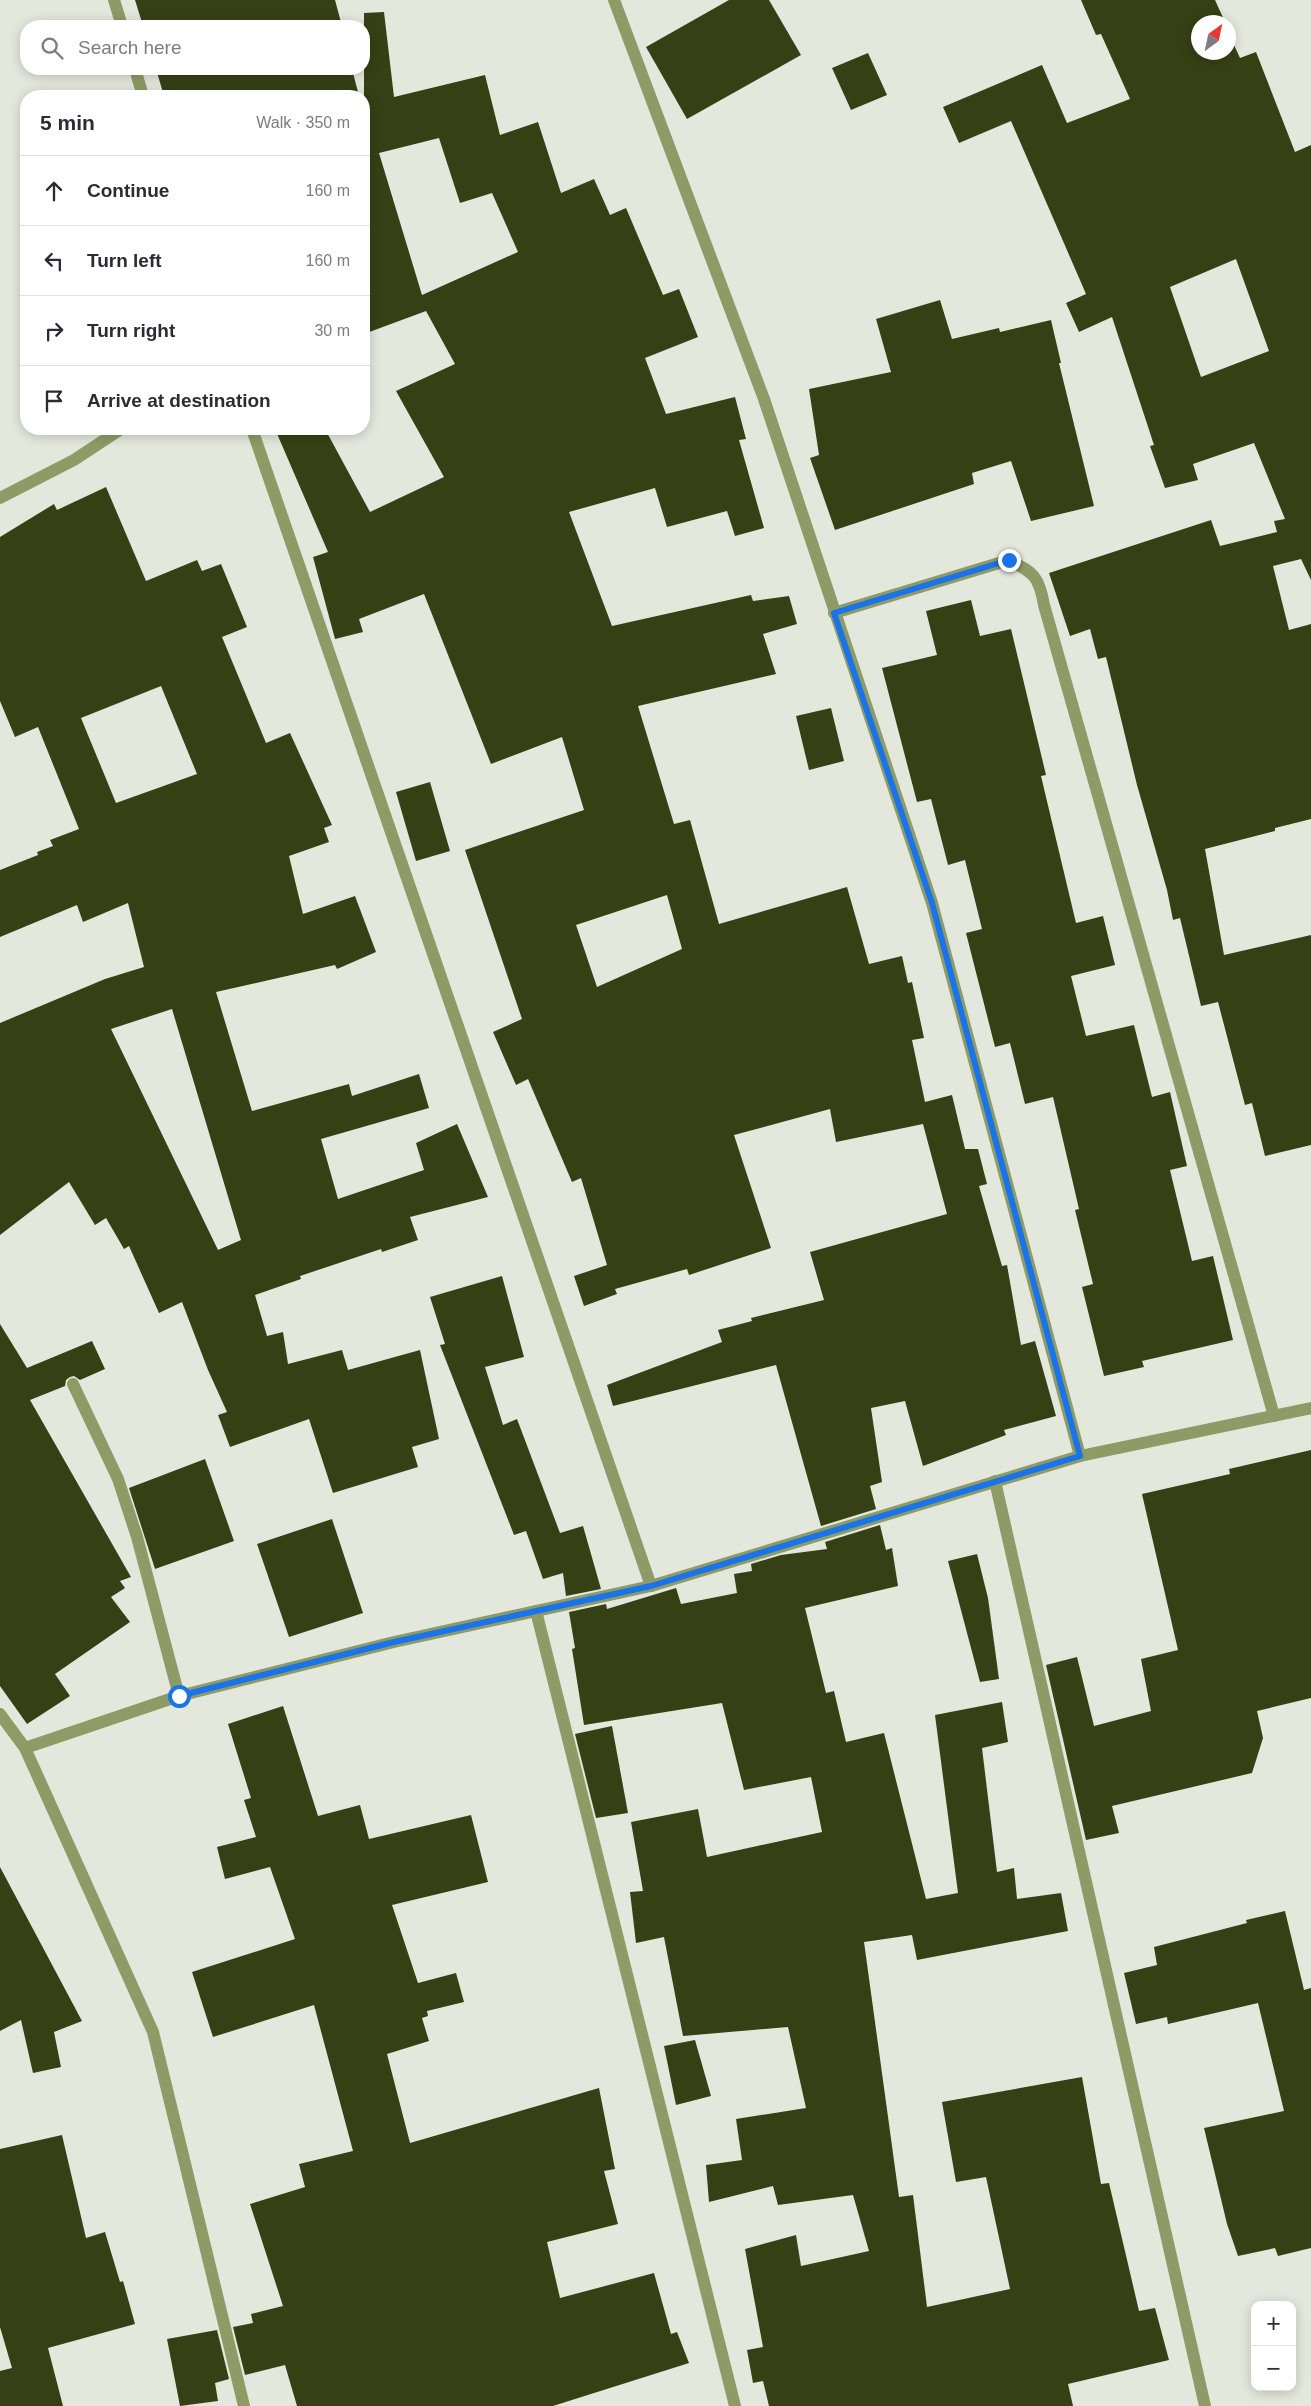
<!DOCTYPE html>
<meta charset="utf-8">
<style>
body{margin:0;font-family:Helvetica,sans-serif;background:#f2f2f3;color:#2b2b33}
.controls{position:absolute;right:15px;bottom:15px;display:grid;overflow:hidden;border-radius:10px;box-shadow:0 2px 12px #0003}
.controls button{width:45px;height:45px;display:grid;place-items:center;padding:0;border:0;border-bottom:1px solid #e1e1e2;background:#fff;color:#2b2b33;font:25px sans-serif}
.compass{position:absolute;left:1191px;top:15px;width:45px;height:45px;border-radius:50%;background:#fff;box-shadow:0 2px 12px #0003;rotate:33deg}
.stop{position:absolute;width:15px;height:15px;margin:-11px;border:4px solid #1a73e8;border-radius:50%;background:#fff}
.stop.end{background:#1a73e8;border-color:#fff;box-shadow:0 1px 5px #0008}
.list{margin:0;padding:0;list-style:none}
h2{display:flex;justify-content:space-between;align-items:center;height:65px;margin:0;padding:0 20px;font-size:21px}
h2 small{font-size:16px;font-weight:400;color:#7c7c81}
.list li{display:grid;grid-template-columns:32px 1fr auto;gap:15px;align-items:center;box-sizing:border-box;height:70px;padding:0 20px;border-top:1px solid #e1e1e2}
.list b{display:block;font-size:19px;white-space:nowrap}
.list em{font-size:16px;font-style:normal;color:#7c7c81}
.icon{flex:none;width:28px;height:28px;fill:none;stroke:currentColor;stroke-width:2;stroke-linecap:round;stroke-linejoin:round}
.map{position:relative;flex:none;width:1311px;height:2406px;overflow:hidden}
.search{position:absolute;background:#fff;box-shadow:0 2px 12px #0003;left:20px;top:20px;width:350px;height:55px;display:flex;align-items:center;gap:12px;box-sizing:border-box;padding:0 18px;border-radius:20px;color:#7c7c81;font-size:19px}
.panel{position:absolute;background:#fff;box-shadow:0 2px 12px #0003;left:20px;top:90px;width:350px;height:345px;border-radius:20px}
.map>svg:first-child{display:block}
.building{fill:#364015;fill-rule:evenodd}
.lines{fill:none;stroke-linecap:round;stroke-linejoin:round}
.street{stroke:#8d9c66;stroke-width:12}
.route{stroke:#1a73e8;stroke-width:6}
</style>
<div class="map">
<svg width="1311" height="2406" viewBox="0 0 1311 2406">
<rect width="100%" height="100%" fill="#e4e7dc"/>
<g class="building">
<polygon points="135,0 335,0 342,26 143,26"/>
<polygon points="729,0 769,0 801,55 687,119 646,47"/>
<path d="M 1081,0 L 1215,0 L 1225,22 L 1198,22 L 1198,52 L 1228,52 L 1228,32 L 1240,58 L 1256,52 L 1295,152 L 1311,145 L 1311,580 L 1301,559 L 1273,566 L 1289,630 L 1311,624 L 1311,819 L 1275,828 L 1275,831 L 1205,849 L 1224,955 L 1311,935 L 1311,1145 L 1265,1156 L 1252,1103 L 1245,1105 L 1218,1002 L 1201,1006 L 1180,918 L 1173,920 L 1167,890 L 1137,785 L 1106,657 L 1098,659 L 1090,629 L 1070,636 L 1049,573 L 1211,520 L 1220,546 L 1277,532 L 1274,521 L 1285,519 L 1254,443 L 1193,464 L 1198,480 L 1165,488 L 1150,446 L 1154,445 L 1112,317 L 1079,332 L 1066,303 L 1086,294 L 1011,121 L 959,143 L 943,107 L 1042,65 L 1067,123 L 1130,99 L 1101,34 L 1096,35 ZM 1236,259 L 1269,351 L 1201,377 L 1170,287 Z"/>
<path d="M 384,12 L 394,97 L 485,75 L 500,135 L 538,122 L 561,193 L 594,179 L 610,215 L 626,208 L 663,295 L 679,289 L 698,337 L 645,358 L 666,414 L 735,397 L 746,439 L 739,440 L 764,528 L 735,536 L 727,511 L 667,527 L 655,488 L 569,512 L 612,626 L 751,595 L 753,601 L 789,596 L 797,624 L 763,634 L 776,674 L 638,706 L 674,824 L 690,820 L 719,924 L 847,887 L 869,964 L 902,956 L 908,983 L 912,982 L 924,1038 L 912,1040 L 925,1102 L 952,1095 L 965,1149 L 978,1149 L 987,1184 L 979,1186 L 1002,1266 L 1007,1265 L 1021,1345 L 1035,1341 L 1056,1416 L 1004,1430 L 1006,1435 L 923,1466 L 905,1401 L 871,1408 L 882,1482 L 870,1486 L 876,1509 L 821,1526 L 776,1365 L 613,1406 L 607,1385 L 722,1342 L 718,1330 L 752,1321 L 751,1318 L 824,1300 L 810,1252 L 947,1214 L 923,1124 L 836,1142 L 830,1109 L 734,1135 L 771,1248 L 689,1275 L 687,1269 L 615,1289 L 617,1294 L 584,1306 L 574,1276 L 607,1265 L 581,1178 L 572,1182 L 528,1079 L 516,1085 L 493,1032 L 522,1019 L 465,850 L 584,810 L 562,737 L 491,764 L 424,594 L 359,619 L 363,632 L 335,639 L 313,557 L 328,552 L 275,429 L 325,429 L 370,512 L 444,477 L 396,391 L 455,364 L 426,311 L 364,334 L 364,13 ZM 439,138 L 460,203 L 492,193 L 518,252 L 422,295 L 379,153 ZM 667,895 L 682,949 L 597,987 L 576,925 Z"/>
<polygon points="868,53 887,95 851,110 832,68"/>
<polygon points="156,69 352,69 359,96 164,96"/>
<polygon points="940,300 952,339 999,328 1000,332 1051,320 1061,363 1059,363 1094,506 1031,521 1011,461 972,473 974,484 835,530 810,458 819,455 809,389 891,372 876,319"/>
<path d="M 106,487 L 146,581 L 197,560 L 202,571 L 221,564 L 247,627 L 222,637 L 266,743 L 290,733 L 332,825 L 324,828 L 329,842 L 289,856 L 303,914 L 355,896 L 376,952 L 337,969 L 335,965 L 216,992 L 252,1111 L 349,1084 L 352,1096 L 419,1074 L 429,1108 L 321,1139 L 338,1199 L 424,1170 L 416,1143 L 457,1124 L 488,1197 L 410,1217 L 418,1240 L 382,1252 L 381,1249 L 300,1276 L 301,1279 L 255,1295 L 267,1336 L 283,1332 L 288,1364 L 342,1350 L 348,1370 L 420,1350 L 439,1439 L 412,1447 L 418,1467 L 333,1493 L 309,1419 L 230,1447 L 218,1415 L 227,1412 L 208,1370 L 182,1302 L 159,1313 L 129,1246 L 124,1249 L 106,1218 L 95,1225 L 69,1182 L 0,1235 L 0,1023 L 105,979 L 144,967 L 128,903 L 83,922 L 77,905 L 0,937 L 0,870 L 38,855 L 37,852 L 53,846 L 50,840 L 79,829 L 38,727 L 15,737 L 0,701 L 0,537 L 54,504 L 57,510 ZM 161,686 L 197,774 L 116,803 L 81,718 ZM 172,1009 L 241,1240 L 218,1250 L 111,1029 Z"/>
<polygon points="971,600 980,636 1011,629 1046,775 1041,776 1076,923 1103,916 1115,965 1071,976 1086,1036 1134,1025 1152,1097 1170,1092 1187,1166 1170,1170 1192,1261 1213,1256 1233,1340 1142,1361 1144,1367 1104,1376 1082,1287 1093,1284 1075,1210 1079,1209 1053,1097 1025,1104 1010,1043 995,1047 966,933 982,929 965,860 948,865 931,799 917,802 882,668 937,655 926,611"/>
<polygon points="831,708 844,761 809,770 796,716"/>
<polygon points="430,782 450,851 416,861 396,792"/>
<polygon points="502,1276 524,1357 485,1367 503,1425 517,1419 560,1533 583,1526 601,1589 566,1596 563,1573 543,1579 526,1531 514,1535 440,1345 445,1344 430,1297"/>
<polygon points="0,1324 27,1368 92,1341 105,1369 80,1380 74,1376 70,1377 66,1380 65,1386 30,1400 131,1577 120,1581 125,1588 111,1597 130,1622 55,1674 70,1696 27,1724 0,1686"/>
<polygon points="1311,1450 1311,1698 1257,1711 1263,1738 1252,1773 1112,1806 1119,1833 1086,1840 1046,1665 1077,1657 1094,1726 1151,1711 1141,1659 1178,1650 1142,1494 1230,1474 1229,1469"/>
<polygon points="205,1459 234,1541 155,1569 129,1488"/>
<polygon points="332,1519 363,1613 289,1637 257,1544"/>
<polygon points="880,1525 886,1550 892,1548 898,1586 805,1608 826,1693 834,1691 846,1742 884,1733 926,1899 958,1893 935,1715 1002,1702 1008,1742 982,1748 997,1872 1014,1868 1017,1899 1061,1893 1068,1931 917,1960 912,1935 864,1942 899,2197 913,2195 927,2307 1010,2289 986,2177 956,2182 942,2102 1082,2077 1101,2184 1109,2183 1139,2311 1155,2308 1169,2360 1068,2384 1073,2406 769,2406 763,2381 753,2383 747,2350 763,2347 745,2249 796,2235 801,2266 869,2251 853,2195 778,2205 773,2186 709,2202 706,2165 742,2160 736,2119 806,2108 788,2027 683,2036 664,1937 636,1943 630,1892 643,1891 631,1822 698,1809 707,1857 822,1832 811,1777 744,1790 722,1703 584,1725 572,1649 575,1648 569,1612 606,1604 607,1609 676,1588 681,1604 737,1593 734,1574 752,1571 751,1564 781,1555 827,1549 825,1542"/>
<polygon points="977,1554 988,1598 999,1679 980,1682 948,1561"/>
<polygon points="283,1706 318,1816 360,1805 369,1839 471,1815 488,1882 392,1905 418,1983 456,1973 464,2002 427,2011 428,2016 422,2018 429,2041 387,2054 410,2143 599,2088 615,2169 604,2171 618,2224 547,2242 560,2298 654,2273 671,2334 677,2332 689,2363 553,2406 297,2406 285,2365 245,2375 233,2327 253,2323 251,2314 283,2306 250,2204 305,2187 299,2164 353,2151 314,2005 213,2037 192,1972 295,1939 270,1867 225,1879 217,1847 256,1837 244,1800 251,1798 228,1724"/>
<polygon points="612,1726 628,1813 596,1818 575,1734"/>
<polygon points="0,1867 82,2021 54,2032 61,2067 33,2073 21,2020 0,2031"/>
<polygon points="1285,1911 1304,1990 1311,1988 1311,2248 1278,2256 1275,2248 1238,2256 1227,2224 1204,2128 1284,2111 1258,2003 1168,2024 1167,2017 1136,2024 1124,1973 1157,1965 1154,1947 1247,1923 1246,1920"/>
<polygon points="695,2040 711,2096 676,2105 664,2046"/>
<polygon points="62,2135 86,2238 105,2232 120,2282 123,2281 135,2324 48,2348 63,2406 0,2406 0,2371 12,2368 0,2327 0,2149"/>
<polygon points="217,2330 229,2379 215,2383 218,2401 180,2406 167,2339"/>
</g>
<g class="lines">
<g class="street">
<polyline points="114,0 122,26"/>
<polyline points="614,0 764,399 932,903 1080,1456"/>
<polyline points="135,69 143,96"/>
<polyline points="252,429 651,1586"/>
<polyline points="0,498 74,460 121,429"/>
<path d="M 834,613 L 1009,560 C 1034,573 1039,576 1044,605 L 1274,1416"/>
<polyline points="73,1384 118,1479 137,1537 179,1696"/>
<polyline points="995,1481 1205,2406"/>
<polyline points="536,1611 735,2406"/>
<polyline points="0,1714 25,1748 153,2032 244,2406"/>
<polyline points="25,1748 179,1696 394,1642 651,1586 1080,1456 1311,1408"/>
</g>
</g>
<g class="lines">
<polyline class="route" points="179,1696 394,1642 651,1586 1080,1456 932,903 834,613 1009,560"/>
</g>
</svg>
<div class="controls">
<button>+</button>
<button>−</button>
</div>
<svg class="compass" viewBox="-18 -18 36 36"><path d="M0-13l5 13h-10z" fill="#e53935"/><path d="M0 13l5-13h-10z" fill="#7c7c81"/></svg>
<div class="stop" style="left:179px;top:1696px"></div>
<div class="stop end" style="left:1009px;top:560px"></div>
<div class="search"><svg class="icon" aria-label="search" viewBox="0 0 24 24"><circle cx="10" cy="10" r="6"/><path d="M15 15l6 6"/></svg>Search here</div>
<section class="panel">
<h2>5 min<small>Walk · 350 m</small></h2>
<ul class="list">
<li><svg class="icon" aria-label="ahead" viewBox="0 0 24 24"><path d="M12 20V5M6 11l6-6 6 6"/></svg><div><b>Continue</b></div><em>160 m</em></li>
<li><svg class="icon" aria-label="left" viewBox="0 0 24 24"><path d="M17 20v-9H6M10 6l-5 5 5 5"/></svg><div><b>Turn left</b></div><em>160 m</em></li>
<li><svg class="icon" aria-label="right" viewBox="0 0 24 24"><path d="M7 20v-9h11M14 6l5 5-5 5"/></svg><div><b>Turn right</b></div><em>30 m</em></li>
<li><svg class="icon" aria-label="arrive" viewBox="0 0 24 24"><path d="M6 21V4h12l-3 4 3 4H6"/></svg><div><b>Arrive at destination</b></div></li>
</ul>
</section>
</div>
